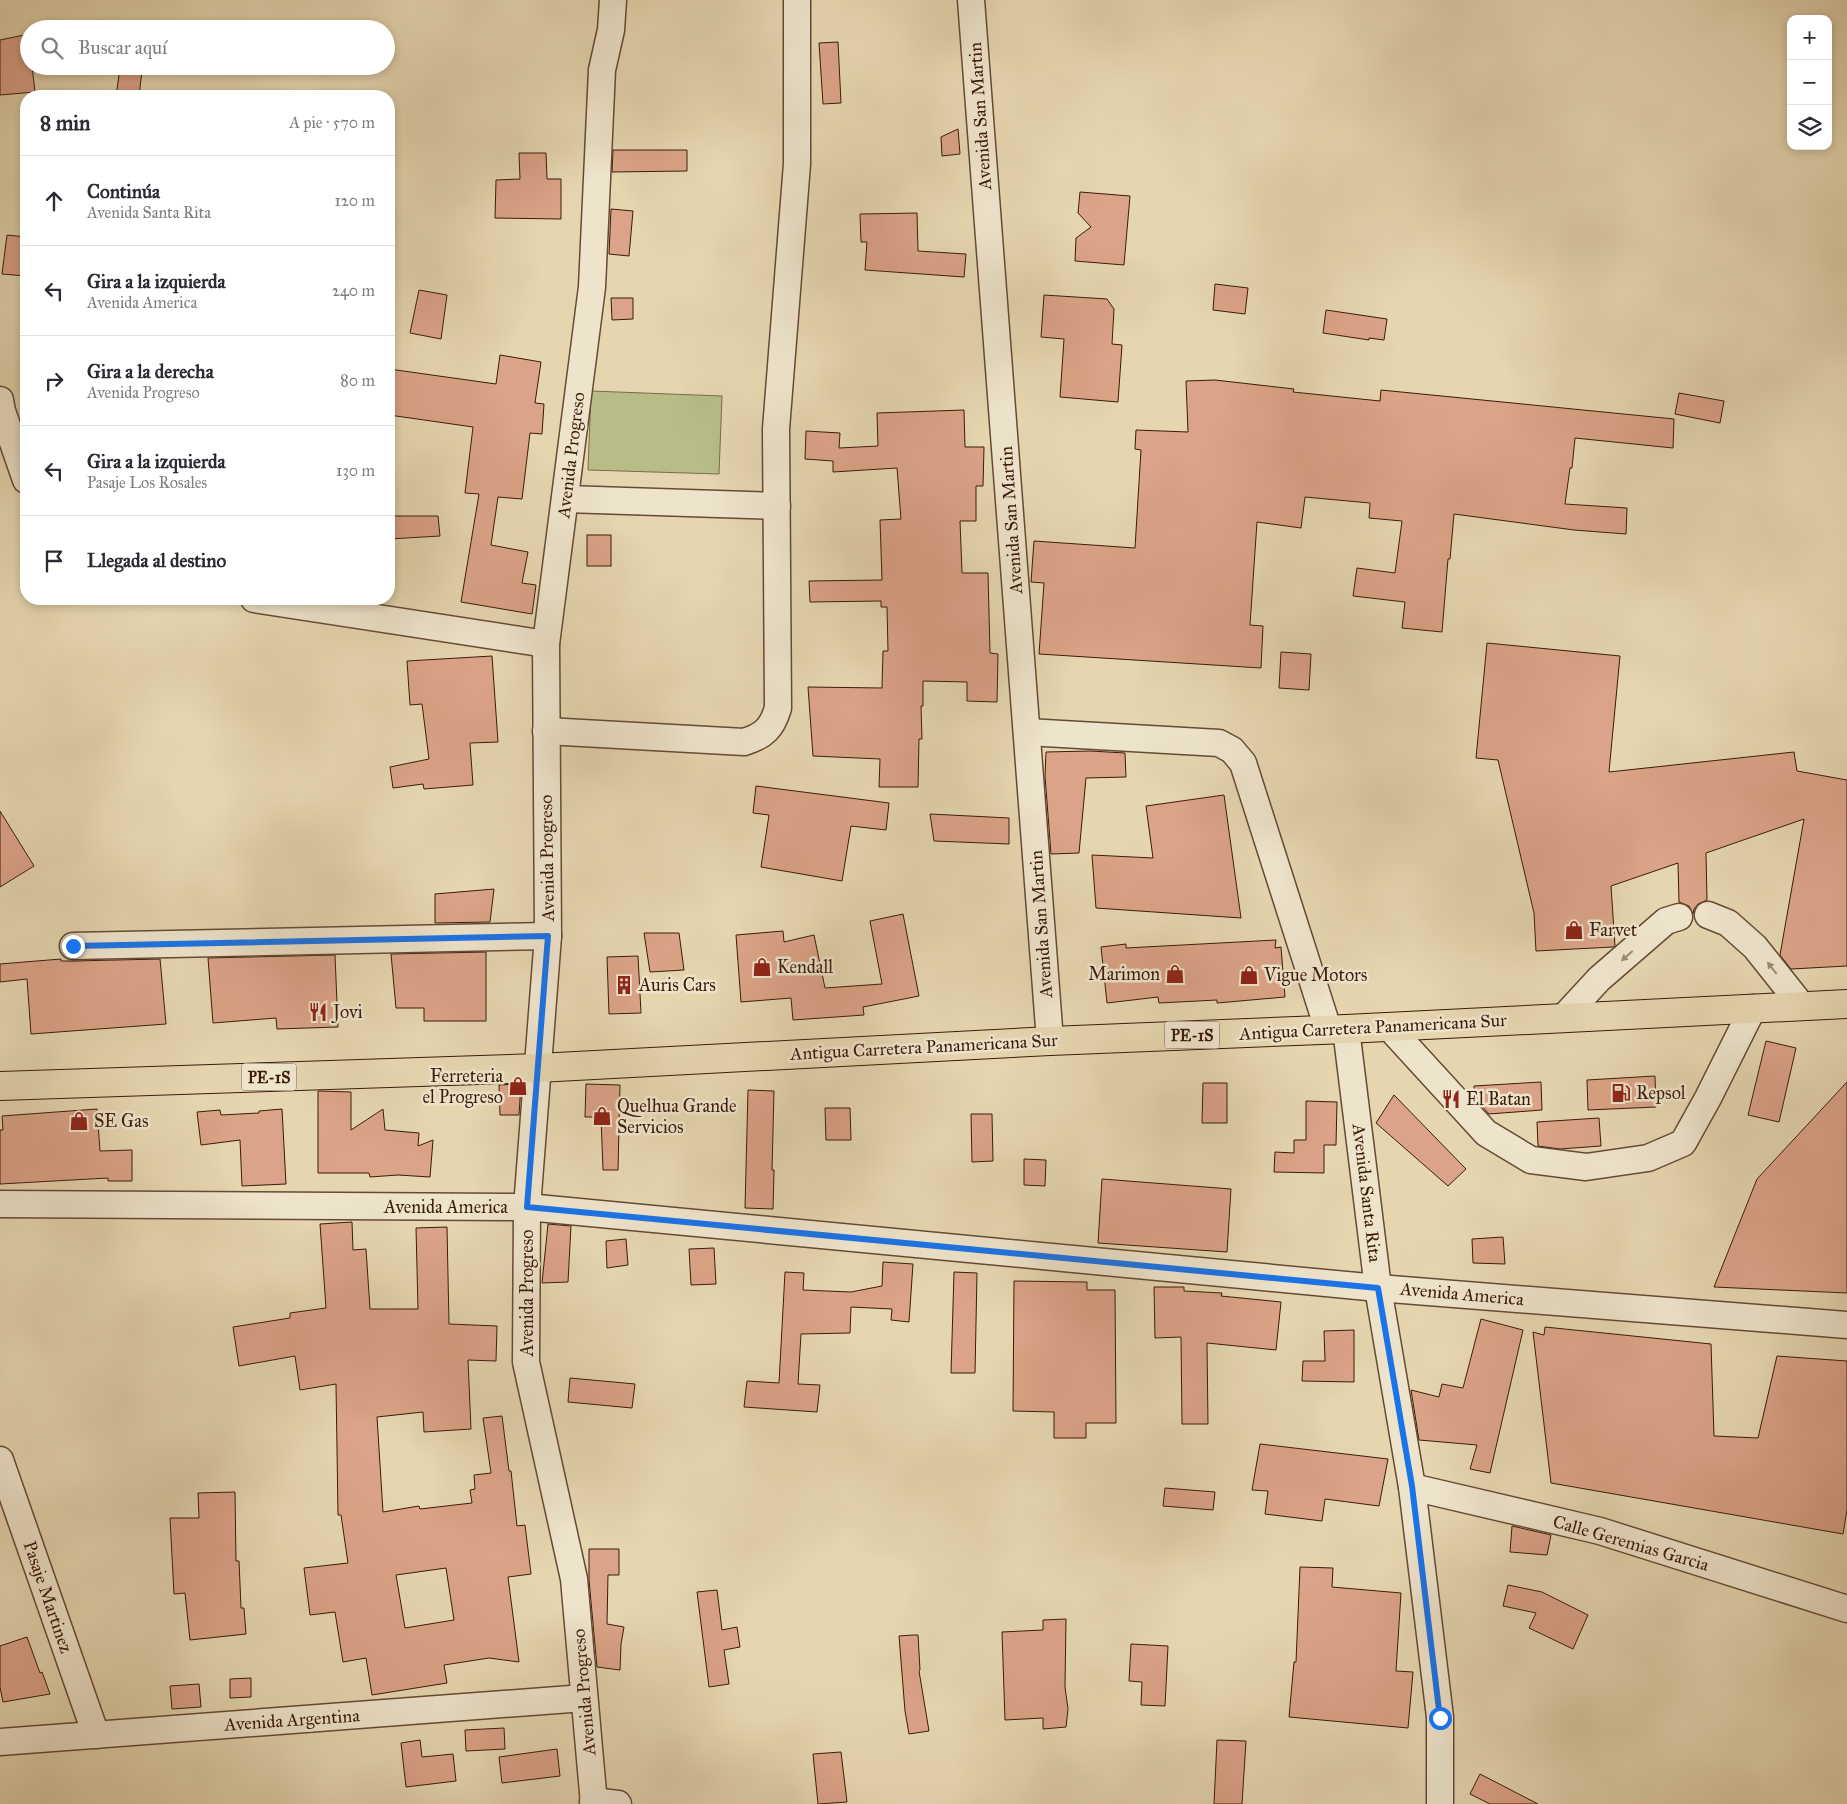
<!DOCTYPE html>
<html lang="es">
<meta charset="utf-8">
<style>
body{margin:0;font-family:"IM FELL Great Primer",serif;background:#f7f7f7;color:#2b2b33}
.controls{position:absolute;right:15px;top:15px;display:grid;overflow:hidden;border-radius:10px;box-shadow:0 2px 8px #0003}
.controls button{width:45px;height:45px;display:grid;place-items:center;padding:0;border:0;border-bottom:1px solid #e1e1e2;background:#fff;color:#2b2b33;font:25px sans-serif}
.stop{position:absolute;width:15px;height:15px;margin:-11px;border:4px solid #1a73e8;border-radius:50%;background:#fff}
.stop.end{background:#1a73e8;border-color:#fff;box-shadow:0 1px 5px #0008}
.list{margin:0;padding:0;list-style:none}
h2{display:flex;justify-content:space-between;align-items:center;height:65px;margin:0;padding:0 20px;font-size:21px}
h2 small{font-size:16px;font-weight:400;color:#7c7c81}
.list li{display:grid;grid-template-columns:32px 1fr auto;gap:15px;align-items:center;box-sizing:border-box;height:90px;padding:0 20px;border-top:1px solid #e1e1e2}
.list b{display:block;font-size:19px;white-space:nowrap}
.list p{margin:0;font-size:16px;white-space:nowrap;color:#7c7c81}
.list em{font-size:16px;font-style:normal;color:#7c7c81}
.icon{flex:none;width:28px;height:28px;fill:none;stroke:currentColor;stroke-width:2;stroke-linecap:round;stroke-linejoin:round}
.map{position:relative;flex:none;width:1847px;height:1804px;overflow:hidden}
.search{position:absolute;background:#fff;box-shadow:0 2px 8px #0003;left:20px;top:20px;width:375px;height:55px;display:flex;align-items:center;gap:12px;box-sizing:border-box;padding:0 18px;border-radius:28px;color:#7c7c81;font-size:19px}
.panel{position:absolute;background:#fff;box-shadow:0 2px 8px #0003;left:20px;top:90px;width:375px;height:515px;border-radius:20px}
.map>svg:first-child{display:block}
.green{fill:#b8bd88;stroke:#796c49}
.building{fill:#dba387;stroke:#3a1b0a;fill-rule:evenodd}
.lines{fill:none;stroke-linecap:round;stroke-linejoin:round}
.minor-casing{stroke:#654a34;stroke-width:29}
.highway-casing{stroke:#3a1b0a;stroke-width:30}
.minor{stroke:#eee4cc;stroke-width:26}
.highway{stroke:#e5d6b0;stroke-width:28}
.oneway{fill:#9d8a75}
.route{stroke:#1a73e8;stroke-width:6}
.labels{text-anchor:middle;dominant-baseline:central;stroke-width:5;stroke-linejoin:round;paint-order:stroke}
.shield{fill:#eee4cc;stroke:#705744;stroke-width:1}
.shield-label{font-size:16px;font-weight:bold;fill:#3a1b0a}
.street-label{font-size:18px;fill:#3a1b0a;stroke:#eee4cc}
.poi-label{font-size:18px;fill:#3a1b0a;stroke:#eee4cc;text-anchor:start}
</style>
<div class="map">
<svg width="1847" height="1804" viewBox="0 0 1847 1804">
<rect width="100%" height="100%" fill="#e5d6b0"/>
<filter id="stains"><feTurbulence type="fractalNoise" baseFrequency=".004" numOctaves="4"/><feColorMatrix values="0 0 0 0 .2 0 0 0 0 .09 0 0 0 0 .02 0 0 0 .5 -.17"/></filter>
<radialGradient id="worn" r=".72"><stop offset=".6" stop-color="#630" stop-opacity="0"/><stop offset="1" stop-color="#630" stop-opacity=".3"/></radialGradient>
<polygon class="green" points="591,391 722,396 719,474 588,470"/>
<g class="building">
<polygon points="29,34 29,66 32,66 35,92 0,95 0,40"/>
<polygon points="838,42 841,103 823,104 819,43"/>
<polygon points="120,68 142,71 139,96 116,96"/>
<polygon points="958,129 960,154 942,156 941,137"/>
<polygon points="613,150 687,150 687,171 612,172"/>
<polygon points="519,153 546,153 547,179 561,179 561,219 495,218 496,180 520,179"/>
<polygon points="1080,192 1130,196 1124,265 1075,261 1076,238 1091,227 1078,213"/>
<polygon points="611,209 633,211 629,256 609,254"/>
<polygon points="917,213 918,251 966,254 964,277 865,270 867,242 861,242 860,214"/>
<polygon points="7,235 26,237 26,276 2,274"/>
<polygon points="1215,284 1248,288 1245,314 1213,310"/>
<polygon points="419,290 447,295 441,339 410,333"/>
<polygon points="1044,295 1107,299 1114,309 1112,344 1122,345 1118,402 1060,397 1064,339 1041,337"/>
<polygon points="611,298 633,298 633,319 612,320"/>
<polygon points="1326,310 1387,319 1384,340 1369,338 1369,340 1323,333"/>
<polygon points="500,355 541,362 535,403 544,404 542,434 530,433 522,499 498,497 491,545 528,552 522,583 536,585 532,614 461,602 479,494 465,493 473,427 389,415 389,369 496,384"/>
<polygon points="1215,380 1294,389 1293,392 1380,401 1381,390 1674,419 1673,448 1575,438 1572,468 1570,468 1565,504 1627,508 1626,534 1574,530 1454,514 1450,559 1448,559 1442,632 1402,628 1405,602 1353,596 1357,568 1395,573 1402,521 1369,518 1370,503 1305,497 1301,528 1257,522 1250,625 1263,626 1261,668 1039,654 1044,583 1031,582 1034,541 1135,548 1141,450 1135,449 1136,430 1188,432 1186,381"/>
<polygon points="1679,393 1724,401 1720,423 1675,414"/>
<polygon points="964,410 965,447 984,447 983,486 976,486 976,521 960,521 962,573 988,573 990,653 998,654 997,702 967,701 967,682 923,681 923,706 921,706 922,739 919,739 918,787 879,787 880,759 813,756 808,687 882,688 883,651 888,651 887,607 881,607 881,601 810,602 809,581 882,580 880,520 901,519 897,468 833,472 833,461 805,459 806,431 840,433 839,448 878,446 877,413"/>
<polygon points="389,516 438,516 440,536 389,539"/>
<rect x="587" y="535" width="24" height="31"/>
<polygon points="1487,643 1620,656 1609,772 1794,752 1797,771 1847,780 1847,966 1791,969 1780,955 1804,819 1706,853 1707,900 1698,904 1694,909 1693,914 1689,906 1679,902 1678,863 1611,886 1615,946 1613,947 1536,951 1534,913 1498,760 1476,758"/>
<polygon points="1281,652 1311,654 1309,690 1279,688"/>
<polygon points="492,656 498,742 470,743 473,785 424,789 423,784 393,788 390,767 429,759 422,704 410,705 407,661"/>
<polygon points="1090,751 1125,753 1126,777 1086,778 1079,853 1051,854 1045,776 1046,752"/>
<polygon points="756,786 889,803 886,830 851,826 842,881 761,867 769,815 753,813"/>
<polygon points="1224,795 1241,918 1096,908 1092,855 1153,858 1146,806"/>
<polygon points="0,811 34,866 0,887"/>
<polygon points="930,814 1009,818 1009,844 934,841"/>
<polygon points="494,889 490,922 435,923 435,894"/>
<polygon points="903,914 919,996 863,1007 864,1015 793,1020 791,998 741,1002 736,935 783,931 784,942 814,935 825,988 882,984 870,921"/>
<polygon points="644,933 679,933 684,970 650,972"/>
<polygon points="1276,940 1275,948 1281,947 1285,997 1217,1003 1217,1000 1159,1003 1158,997 1107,1003 1101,947 1126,944 1126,948"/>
<polygon points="486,952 486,1021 424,1021 424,1008 396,1008 391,954"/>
<polygon points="335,955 338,1027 277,1029 276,1018 213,1023 208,958"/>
<polygon points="638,956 641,1013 609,1014 607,957"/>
<polygon points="61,959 61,961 73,961 160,959 166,1024 31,1034 27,979 0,982 0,964"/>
<polygon points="1766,1041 1796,1048 1779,1122 1748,1115"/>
<polygon points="1655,1076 1656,1107 1588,1110 1587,1080"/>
<polygon points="1541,1082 1542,1110 1489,1114 1475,1098 1474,1086"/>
<polygon points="1847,1082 1847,1293 1714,1287 1757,1179"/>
<polygon points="1203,1083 1227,1083 1227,1123 1202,1123"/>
<polygon points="521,1084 519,1115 500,1115 499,1085"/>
<polygon points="586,1084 620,1085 618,1170 603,1170 601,1117 585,1117"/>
<polygon points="748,1090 774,1091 772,1170 774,1170 773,1209 745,1208"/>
<polygon points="318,1091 351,1092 351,1130 383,1109 385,1130 419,1133 418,1146 433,1140 430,1177 398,1175 370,1177 369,1173 318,1173"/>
<polygon points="1394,1095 1466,1169 1448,1186 1376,1123"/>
<polygon points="1306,1101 1337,1102 1336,1145 1324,1145 1324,1173 1274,1172 1275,1152 1294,1153 1294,1140 1306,1140"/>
<polygon points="825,1108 850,1108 851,1140 826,1140"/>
<polygon points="97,1109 100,1151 132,1150 132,1181 108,1181 108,1178 0,1184 0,1130 3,1130 2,1116"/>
<polygon points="282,1109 286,1184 242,1186 240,1140 201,1145 197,1112 220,1110 221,1115 259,1113 259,1111"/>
<polygon points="971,1114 992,1114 993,1161 972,1162"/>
<polygon points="1599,1118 1601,1146 1560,1149 1538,1146 1537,1122"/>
<polygon points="1024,1159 1046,1160 1045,1186 1024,1185"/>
<polygon points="1102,1179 1231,1189 1227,1252 1098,1243"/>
<path d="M 352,1222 L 353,1250 L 366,1249 L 370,1309 L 418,1309 L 416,1228 L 447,1227 L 449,1324 L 497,1326 L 496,1361 L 468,1360 L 471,1429 L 424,1432 L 423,1412 L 377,1417 L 383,1512 L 419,1506 L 420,1509 L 472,1503 L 470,1490 L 475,1489 L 474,1475 L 491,1473 L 483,1418 L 502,1416 L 509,1471 L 511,1471 L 517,1526 L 525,1525 L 531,1574 L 508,1577 L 519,1662 L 489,1658 L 444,1665 L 447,1683 L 372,1695 L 366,1658 L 343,1662 L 335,1612 L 310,1615 L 304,1568 L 348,1563 L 341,1515 L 338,1515 L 336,1384 L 300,1390 L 295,1356 L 239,1366 L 233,1327 L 290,1318 L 290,1313 L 326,1308 L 320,1224 ZM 446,1568 L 454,1620 L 405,1628 L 396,1575 Z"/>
<polygon points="548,1224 571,1226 568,1282 542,1283"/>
<polygon points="1503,1237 1505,1264 1473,1263 1472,1239"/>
<polygon points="626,1239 628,1265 607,1268 606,1241"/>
<polygon points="714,1248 716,1284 691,1285 689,1249"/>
<polygon points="883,1262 913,1264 909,1322 891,1320 892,1309 851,1307 850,1333 801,1334 798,1384 820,1385 817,1412 744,1407 747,1381 779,1383 785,1272 804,1273 803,1290 851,1292 882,1286"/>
<polygon points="954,1272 977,1273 975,1373 951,1373"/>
<polygon points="1014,1281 1087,1282 1087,1290 1115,1290 1116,1423 1086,1423 1086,1438 1054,1438 1054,1412 1013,1411"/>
<polygon points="1154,1287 1184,1287 1184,1291 1222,1293 1221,1296 1281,1302 1276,1350 1207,1343 1208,1424 1182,1424 1181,1337 1155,1338"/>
<polygon points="1481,1319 1523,1330 1490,1473 1470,1469 1477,1445 1419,1440 1411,1390 1439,1397 1442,1384 1463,1388"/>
<polygon points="1545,1327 1711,1344 1714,1436 1758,1438 1777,1356 1847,1361 1847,1510 1843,1534 1551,1483 1533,1332 1544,1335"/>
<polygon points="1354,1330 1354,1382 1302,1381 1303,1361 1325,1361 1324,1331"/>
<polygon points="570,1378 635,1384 632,1408 568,1402"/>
<polygon points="1260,1444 1388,1459 1379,1506 1325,1499 1322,1521 1265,1514 1268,1491 1252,1490"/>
<polygon points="1165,1488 1215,1492 1213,1510 1163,1506"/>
<polygon points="235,1492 236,1561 239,1561 241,1608 244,1608 246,1634 190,1640 185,1593 174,1594 170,1518 199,1518 198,1493"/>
<polygon points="1512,1526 1551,1535 1547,1555 1510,1552"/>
<polygon points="589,1549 619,1549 619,1575 608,1575 607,1624 624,1627 621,1644 620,1670 597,1667 589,1580"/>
<polygon points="1300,1567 1333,1568 1332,1587 1401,1593 1396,1671 1413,1672 1408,1728 1289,1717 1294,1662 1296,1662"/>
<polygon points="1508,1585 1542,1592 1588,1615 1573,1649 1529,1628 1536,1613 1503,1606"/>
<polygon points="717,1590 722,1630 737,1627 740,1647 724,1650 729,1684 709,1687 697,1592"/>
<polygon points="1066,1619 1065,1687 1068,1709 1066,1727 1043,1729 1043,1718 1005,1720 1002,1632 1043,1630 1043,1620"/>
<polygon points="913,1635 918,1635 920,1670 919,1671 929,1731 909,1734 905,1711 899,1636"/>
<polygon points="27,1637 40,1673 42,1672 50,1694 3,1702 0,1687 0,1646"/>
<polygon points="1131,1644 1168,1646 1165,1706 1141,1705 1142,1682 1129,1681"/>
<polygon points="251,1678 251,1697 230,1698 230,1679"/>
<polygon points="199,1684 201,1707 172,1709 170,1686"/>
<polygon points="504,1728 505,1749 466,1751 465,1730"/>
<polygon points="420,1740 422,1757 453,1754 456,1781 406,1787 401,1743"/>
<polygon points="1217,1740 1246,1741 1242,1804 1214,1804"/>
<polygon points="557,1749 560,1776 502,1783 499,1757"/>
<polygon points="841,1752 847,1802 818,1804 813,1754"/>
<polygon points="1480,1774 1538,1804 1490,1804 1470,1794"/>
</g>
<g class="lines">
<g class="minor-casing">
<g id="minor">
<polyline points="971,0 1050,1041"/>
<polyline points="0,400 2,411 26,480"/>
<polyline points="565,499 777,506"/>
<polyline points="254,599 546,644"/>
<path d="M 546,731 L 744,742 C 764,736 772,728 778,708 L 776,429 L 797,164 L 797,0"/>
<polyline points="1027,732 1219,743 1232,750 1243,763 1328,1029"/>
<polyline points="1708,915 1728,923 1755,947 1802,1006"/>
<polyline points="73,946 548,936"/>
<polyline points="1563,1018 1599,979 1666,921 1679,917"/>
<polyline points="1389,1027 1486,1133 1531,1160 1586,1167 1648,1158 1683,1143 1708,1098 1753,1008"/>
<polyline points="1346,1029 1378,1288 1412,1487 1440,1717 1440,1804"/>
<polyline points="0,1204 527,1207 1378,1288 1847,1325"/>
<polyline points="0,1460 96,1735"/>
<polyline points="1412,1487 1600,1531 1847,1609"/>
<polyline points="0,1742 584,1698"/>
<polyline points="593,1801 618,1804"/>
<polyline points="594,1804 574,1579 526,1362 527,1207 548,936 546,644 592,287 602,70 611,30 613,0"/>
</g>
</g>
<g class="highway-casing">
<polyline id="highway" points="0,1086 538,1068 1050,1041 1346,1029 1847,1004"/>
</g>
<use href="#minor" class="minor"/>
<use href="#highway" class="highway"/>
</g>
<defs><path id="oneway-solid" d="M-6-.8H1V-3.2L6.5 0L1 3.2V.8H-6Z" transform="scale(1.25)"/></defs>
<g class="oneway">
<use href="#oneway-solid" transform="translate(1627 956) rotate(139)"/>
<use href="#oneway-solid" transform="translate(1772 968) rotate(-128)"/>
</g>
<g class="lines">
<polyline class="route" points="73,946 548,936 527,1207 1378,1288 1412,1486 1440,1718"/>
</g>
<defs>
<g id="shop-bare" transform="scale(1.5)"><path d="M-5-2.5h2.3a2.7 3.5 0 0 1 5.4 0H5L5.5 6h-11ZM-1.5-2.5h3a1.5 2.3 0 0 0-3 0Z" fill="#8f2418" stroke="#eee4cc" stroke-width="2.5" paint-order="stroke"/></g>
<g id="building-bare" transform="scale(1.5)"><path d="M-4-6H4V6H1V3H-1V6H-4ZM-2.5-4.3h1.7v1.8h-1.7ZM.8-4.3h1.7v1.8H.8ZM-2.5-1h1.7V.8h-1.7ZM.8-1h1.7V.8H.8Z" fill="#8f2418" stroke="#eee4cc" stroke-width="2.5" paint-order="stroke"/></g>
<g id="restaurant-bare" transform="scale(1.5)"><path d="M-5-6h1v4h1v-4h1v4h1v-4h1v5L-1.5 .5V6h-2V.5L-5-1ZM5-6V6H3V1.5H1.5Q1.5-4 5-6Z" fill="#8f2418" stroke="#eee4cc" stroke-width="2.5" paint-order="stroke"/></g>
<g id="fuel-bare" transform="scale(1.5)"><path d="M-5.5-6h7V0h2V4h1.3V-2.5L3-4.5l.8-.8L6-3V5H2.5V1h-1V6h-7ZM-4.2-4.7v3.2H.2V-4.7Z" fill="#8f2418" stroke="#eee4cc" stroke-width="2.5" paint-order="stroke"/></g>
</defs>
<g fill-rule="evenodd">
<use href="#shop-bare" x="1574" y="930"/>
<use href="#shop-bare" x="762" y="967"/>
<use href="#shop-bare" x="1175" y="974"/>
<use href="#shop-bare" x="1249" y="975"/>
<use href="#building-bare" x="624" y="985"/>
<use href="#restaurant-bare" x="318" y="1012"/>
<use href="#shop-bare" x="518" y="1086"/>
<use href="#fuel-bare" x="1621" y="1093"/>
<use href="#restaurant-bare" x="1451" y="1099"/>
<use href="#shop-bare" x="602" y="1116"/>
<use href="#shop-bare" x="79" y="1121"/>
</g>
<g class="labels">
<g class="shield">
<rect x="1164.5" y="1021.5" width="55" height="27" rx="4"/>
<rect x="241.5" y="1063.5" width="55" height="27" rx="4"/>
</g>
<g class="shield-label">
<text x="1192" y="1035">PE-1S</text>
<text x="269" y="1077">PE-1S</text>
</g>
<g class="street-label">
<text transform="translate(980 116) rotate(-94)">Avenida San Martin</text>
<text transform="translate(571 455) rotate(-83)">Avenida Progreso</text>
<text transform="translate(1011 520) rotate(-94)">Avenida San Martin</text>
<text transform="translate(547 858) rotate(-91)">Avenida Progreso</text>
<text transform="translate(1041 924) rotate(-94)">Avenida San Martin</text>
<text transform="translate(1373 1027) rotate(-3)">Antigua Carretera Panamericana Sur</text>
<text transform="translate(924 1047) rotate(-3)">Antigua Carretera Panamericana Sur</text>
<text transform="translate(1367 1193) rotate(83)">Avenida Santa Rita</text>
<text x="446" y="1207">Avenida America</text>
<text transform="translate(527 1293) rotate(-90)">Avenida Progreso</text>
<text transform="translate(1462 1294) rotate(5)">Avenida America</text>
<text transform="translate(1631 1543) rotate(16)">Calle Geremias Garcia</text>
<text transform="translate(48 1597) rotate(71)">Pasaje Martinez</text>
<text transform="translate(584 1692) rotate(-95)">Avenida Progreso</text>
<text transform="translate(292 1720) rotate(-4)">Avenida Argentina</text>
</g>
<g class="poi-label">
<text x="1589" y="930">Farvet</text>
<text x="777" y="967">Kendall</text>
<text x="1160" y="974" text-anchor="end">Marimon</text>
<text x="1264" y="975">Vigue Motors</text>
<text x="639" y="985">Auris Cars</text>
<text x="333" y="1012">Jovi</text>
<text x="503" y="1076" text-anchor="end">Ferreteria<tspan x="503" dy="21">el Progreso</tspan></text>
<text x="1636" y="1093">Repsol</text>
<text x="1466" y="1099">El Batan</text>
<text x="617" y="1106">Quelhua Grande<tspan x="617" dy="21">Servicios</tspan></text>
<text x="94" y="1121">SE Gas</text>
</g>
</g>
<rect width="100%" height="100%" filter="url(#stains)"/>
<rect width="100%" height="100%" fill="url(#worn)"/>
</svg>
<div class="controls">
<button>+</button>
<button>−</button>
<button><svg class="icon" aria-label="layers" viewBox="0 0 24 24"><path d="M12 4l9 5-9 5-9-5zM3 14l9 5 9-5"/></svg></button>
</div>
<div class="stop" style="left:1440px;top:1718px"></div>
<div class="stop end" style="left:73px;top:946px"></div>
<div class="search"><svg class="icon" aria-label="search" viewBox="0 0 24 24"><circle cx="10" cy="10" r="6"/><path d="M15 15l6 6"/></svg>Buscar aquí</div>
<section class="panel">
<h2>8 min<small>A pie · 570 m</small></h2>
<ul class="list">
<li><svg class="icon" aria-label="ahead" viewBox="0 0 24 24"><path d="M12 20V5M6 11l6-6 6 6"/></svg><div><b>Continúa</b><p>Avenida Santa Rita</p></div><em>120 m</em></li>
<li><svg class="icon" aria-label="left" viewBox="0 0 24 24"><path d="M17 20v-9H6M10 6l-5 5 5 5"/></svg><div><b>Gira a la izquierda</b><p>Avenida America</p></div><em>240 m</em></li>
<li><svg class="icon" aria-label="right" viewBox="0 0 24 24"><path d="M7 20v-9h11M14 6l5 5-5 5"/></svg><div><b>Gira a la derecha</b><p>Avenida Progreso</p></div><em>80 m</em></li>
<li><svg class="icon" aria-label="left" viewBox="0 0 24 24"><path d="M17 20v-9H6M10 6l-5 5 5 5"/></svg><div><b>Gira a la izquierda</b><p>Pasaje Los Rosales</p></div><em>130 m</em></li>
<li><svg class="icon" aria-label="arrive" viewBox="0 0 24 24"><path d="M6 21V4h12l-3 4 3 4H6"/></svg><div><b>Llegada al destino</b></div></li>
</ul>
</section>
</div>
